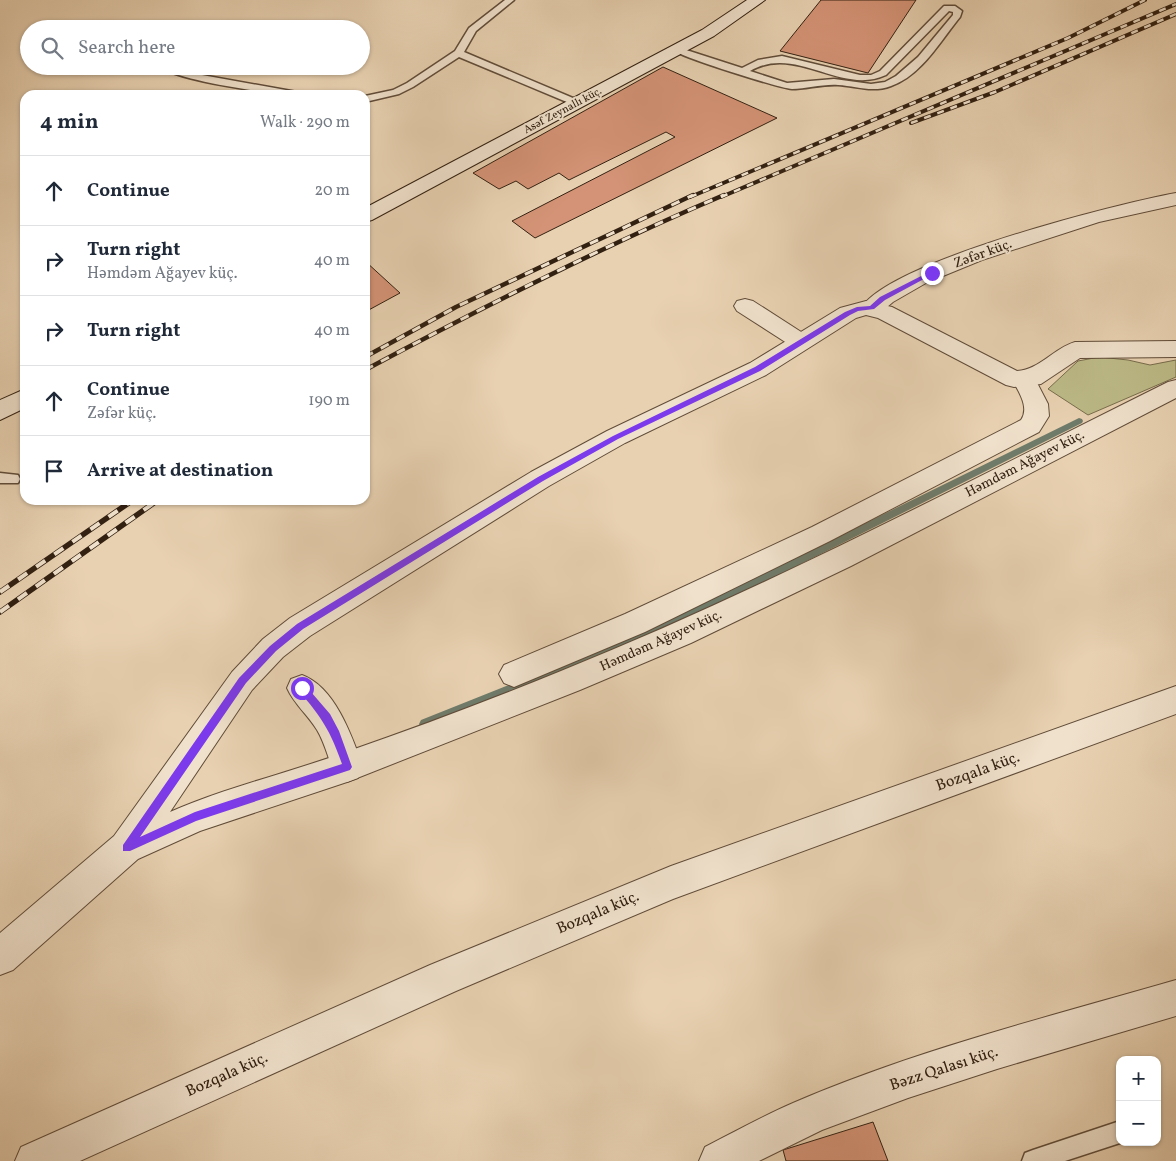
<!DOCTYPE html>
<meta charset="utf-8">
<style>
body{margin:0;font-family:Vollkorn,serif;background:#f6f6f7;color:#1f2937}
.controls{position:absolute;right:15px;bottom:15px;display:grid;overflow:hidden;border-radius:10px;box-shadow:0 1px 4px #0004}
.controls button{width:45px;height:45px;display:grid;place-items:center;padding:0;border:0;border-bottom:1px solid #e0e1e3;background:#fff;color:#1f2937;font:25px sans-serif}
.stop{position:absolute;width:15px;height:15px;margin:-11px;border:4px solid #7c3aed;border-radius:50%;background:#fff}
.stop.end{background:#7c3aed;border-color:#fff;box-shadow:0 1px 5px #0008}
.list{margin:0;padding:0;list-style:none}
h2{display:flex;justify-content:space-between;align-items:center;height:65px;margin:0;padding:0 20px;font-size:21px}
h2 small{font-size:16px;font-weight:400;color:#747a83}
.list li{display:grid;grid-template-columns:32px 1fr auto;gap:15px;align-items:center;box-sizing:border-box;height:70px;padding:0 20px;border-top:1px solid #e0e1e3}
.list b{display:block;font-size:19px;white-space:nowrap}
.list p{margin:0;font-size:16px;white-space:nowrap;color:#747a83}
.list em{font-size:16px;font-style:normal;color:#747a83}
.icon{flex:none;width:28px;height:28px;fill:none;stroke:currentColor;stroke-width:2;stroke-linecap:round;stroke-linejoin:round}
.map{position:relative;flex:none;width:1176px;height:1161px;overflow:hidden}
.search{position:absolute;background:#fff;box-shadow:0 1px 4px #0004;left:20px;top:20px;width:350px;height:55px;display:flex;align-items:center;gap:12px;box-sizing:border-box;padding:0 18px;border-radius:28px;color:#747a83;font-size:19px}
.panel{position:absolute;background:#fff;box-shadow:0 1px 4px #0004;left:20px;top:90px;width:350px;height:415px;border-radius:15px}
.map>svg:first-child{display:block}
.green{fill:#bcba87;stroke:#776d4c}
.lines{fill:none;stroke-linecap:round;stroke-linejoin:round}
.stream{fill:#6f7b6a;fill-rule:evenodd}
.building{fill:#d49376;stroke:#322011}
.service-casing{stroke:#604c39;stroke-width:3}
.minor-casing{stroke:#604c39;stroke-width:2}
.tertiary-casing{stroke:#604c39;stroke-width:2}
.secondary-casing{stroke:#322011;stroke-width:2}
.service{fill:#f0e1cc;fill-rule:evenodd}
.minor{fill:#f0e1cc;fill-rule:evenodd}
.tertiary{fill:#f0e1cc;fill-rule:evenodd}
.secondary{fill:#f0e1cc;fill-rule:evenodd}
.rail-far2-casing{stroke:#322011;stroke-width:4}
.rail-far1-casing{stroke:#322011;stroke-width:4.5}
.rail-casing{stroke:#322011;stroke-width:5.5}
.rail-far2{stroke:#f0e1cc;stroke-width:2.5;stroke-dasharray:7;stroke-linecap:butt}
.rail-far1{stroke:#f0e1cc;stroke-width:3;stroke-dasharray:9;stroke-linecap:butt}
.rail{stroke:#f0e1cc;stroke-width:4;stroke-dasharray:11;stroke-linecap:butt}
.route{fill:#7c3aed}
.labels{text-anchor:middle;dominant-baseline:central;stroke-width:4;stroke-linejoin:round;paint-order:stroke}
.far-street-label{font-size:11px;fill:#322011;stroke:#f0e1cc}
.street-label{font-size:14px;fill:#322011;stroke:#f0e1cc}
.near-street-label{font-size:16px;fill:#322011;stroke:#f0e1cc}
</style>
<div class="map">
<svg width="1176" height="1161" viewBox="0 0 1176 1161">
<rect width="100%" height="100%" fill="#e8d1b1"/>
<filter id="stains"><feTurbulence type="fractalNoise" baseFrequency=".004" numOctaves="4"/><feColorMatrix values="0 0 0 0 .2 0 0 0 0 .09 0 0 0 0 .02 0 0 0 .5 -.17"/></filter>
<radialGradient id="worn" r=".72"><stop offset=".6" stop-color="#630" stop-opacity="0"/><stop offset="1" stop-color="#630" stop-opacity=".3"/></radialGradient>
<polygon class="green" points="1099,357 1128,360 1150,365 1176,360 1176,377 1088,415 1048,389 1078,361"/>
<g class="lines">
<polygon class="stream" points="1079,418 1082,419 1083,421 1082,423 723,603 557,675 429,728 425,729 421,728 419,724 421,720 549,669 715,597"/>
</g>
<g class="building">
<polygon points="821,0 916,0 868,73 780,51"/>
<polygon points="663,67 777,118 535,238 512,221 675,137 666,132 569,180 559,173 528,189 516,181 499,189 473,173"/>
<polygon points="365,261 400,293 365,312"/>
<polygon points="873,1122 888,1161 786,1161 783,1150"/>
</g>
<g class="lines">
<g class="service-casing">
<g id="service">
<polygon points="505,0 514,0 476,31 464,52 580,101 580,105 574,105 459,57 413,87 399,94 365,102 365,96 393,90 407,83 455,51 469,28"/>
<path d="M 944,6 L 955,6 L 962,11 L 960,17 C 941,40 921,76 891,86 C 872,93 856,86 838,85 C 822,84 807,89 792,89 C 779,88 681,57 673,50 L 674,48 L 680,48 L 742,68 L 758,60 L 782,56 L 860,75 L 871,75 L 880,71 ZM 949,11 L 953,12 L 953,15 L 918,57 L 896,76 L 885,82 L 871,84 L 834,79 L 787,83 L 750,71 C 796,44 841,96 886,75 Z"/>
<polygon points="94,24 107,29 78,29 79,27"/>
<polygon points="29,43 29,49 23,49 23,45"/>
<path d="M 158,66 L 172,66 L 202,75 L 297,92 L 302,95 C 274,95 178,81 158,66 Z"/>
<polygon points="0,473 18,475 20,479 18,483 0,483"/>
<polygon points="1120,1121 1120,1143 1065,1161 1022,1161 1025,1153 1033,1150"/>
</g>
</g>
<g class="minor-casing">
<g id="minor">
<path d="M 1176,193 L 1176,205 L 1099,222 L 982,260 L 926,283 L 893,302 L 880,313 L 872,315 L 864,313 L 861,308 C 891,261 1116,204 1176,193 Z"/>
<polygon points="745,299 753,301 809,337 812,342 809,347 801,350 793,347 737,311 734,306 737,301"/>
<path d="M 1024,371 L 1032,373 L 1048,404 L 1049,416 L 1039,432 L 830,541 L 645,632 L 514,687 L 504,683 L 499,674 L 504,665 L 625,614 L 812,527 L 1021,420 C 1030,407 1018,391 1012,379 L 1016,373 Z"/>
<path d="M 302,675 C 335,687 352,736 363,767 L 358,778 L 347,782 L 336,778 C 329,762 326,745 317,730 C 308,715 294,704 287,688 L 291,679 Z"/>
<polygon points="1176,686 1176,714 673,899 456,991 80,1161 15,1161 21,1147 430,965 671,866"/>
<path d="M 1176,980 L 1176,1016 L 997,1069 L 908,1098 L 822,1130 L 759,1161 L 699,1161 L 705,1147 C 734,1132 763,1116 793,1103 C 916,1050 1048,1017 1176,980 Z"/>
</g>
</g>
<g class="tertiary-casing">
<path id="tertiary" d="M 866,301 L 892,307 L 1017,371 C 1039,370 1054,348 1075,342 L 1176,341 L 1176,357 L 1080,358 L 1041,384 L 1014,387 L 1006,385 L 878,318 L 866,315 L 856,318 L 766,375 L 625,443 L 549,486 L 310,636 L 283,657 L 252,690 L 170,812 C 227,787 288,773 346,752 C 418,727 490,700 561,671 C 769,587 967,482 1168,382 L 1176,380 L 1176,398 L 851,566 L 691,643 L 580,690 L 347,782 L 200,831 L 138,859 L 13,970 L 0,975 L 0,933 L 114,836 L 232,672 L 263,639 L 290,618 L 531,472 L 607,431 L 750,363 L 840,308 Z"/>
</g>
<g class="secondary-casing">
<g id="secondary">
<polygon points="747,0 765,0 714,36 372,220 365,222 365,208 702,30"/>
<polygon points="25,389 25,408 0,420 0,400"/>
</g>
</g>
<use href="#service" class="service"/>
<use href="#minor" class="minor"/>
<use href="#tertiary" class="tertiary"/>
<use href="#secondary" class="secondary"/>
<g class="rail-far2-casing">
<g id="rail-far2">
<polyline points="911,123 995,92 1176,14"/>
<polyline points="690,197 1068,38 1145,0"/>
<polyline points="721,197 1176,4"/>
</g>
</g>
<g class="rail-far1-casing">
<g id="rail-far1">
<polyline points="365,357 456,307 693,195"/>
<path d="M 365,370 C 483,307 601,247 724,195"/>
</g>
</g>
<g class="rail-casing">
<g id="rail">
<polyline points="0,592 133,500"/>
<polyline points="0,612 158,500"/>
</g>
</g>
<use href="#rail-far2" class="rail-far2"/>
<use href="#rail-far1" class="rail-far1"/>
<use href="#rail" class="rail"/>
</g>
<path class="route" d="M 929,272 L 935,273 L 885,300 L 874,309 L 858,311 L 850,315 L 760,371 L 618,439 L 543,481 L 303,629 L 276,651 L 246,683 L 140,837 L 195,812 L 342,764 C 330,730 322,718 299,691 L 299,685 L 302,684 L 305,685 L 330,714 L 339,731 L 352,767 L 350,770 L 196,821 L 130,851 L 123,851 L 123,845 L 239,678 L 270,646 L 297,624 L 538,477 L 613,436 L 755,367 L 845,312 L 857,307 L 870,306 L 880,297 Z"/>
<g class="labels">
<g class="far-street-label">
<text transform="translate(563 111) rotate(-28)">Asəf Zeynallı küç.</text>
</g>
<g class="street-label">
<text transform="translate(983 254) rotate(-20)">Zəfər küç.</text>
<text transform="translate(1025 464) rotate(-27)">Həmdəm Ağayev küç.</text>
<text transform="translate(661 641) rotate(-24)">Həmdəm Ağayev küç.</text>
</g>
<g class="near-street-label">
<text transform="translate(978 772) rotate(-20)">Bozqala küç.</text>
<text transform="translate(598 913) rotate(-23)">Bozqala küç.</text>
<text transform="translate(944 1069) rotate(-18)">Bəzz Qalası küç.</text>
<text transform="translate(227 1075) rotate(-24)">Bozqala küç.</text>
</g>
</g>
<rect width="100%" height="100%" filter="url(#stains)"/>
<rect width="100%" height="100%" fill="url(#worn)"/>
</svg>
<div class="controls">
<button>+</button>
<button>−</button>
</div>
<div class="stop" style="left:302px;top:688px"></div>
<div class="stop end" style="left:932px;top:273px"></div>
<div class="search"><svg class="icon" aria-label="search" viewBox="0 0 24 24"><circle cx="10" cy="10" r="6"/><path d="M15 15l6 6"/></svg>Search here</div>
<section class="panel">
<h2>4 min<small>Walk · 290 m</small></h2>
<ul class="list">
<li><svg class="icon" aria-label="ahead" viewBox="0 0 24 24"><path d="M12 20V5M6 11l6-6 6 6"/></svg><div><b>Continue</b></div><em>20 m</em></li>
<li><svg class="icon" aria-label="right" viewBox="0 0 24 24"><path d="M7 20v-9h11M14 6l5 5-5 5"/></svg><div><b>Turn right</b><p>Həmdəm Ağayev küç.</p></div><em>40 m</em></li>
<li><svg class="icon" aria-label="right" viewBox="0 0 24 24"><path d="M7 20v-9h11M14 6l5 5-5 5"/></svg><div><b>Turn right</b></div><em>40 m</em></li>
<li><svg class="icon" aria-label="ahead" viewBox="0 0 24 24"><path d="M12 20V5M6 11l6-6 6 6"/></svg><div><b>Continue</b><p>Zəfər küç.</p></div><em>190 m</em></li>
<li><svg class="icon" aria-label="arrive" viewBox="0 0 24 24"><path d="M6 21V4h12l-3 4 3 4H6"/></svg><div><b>Arrive at destination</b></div></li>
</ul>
</section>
</div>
